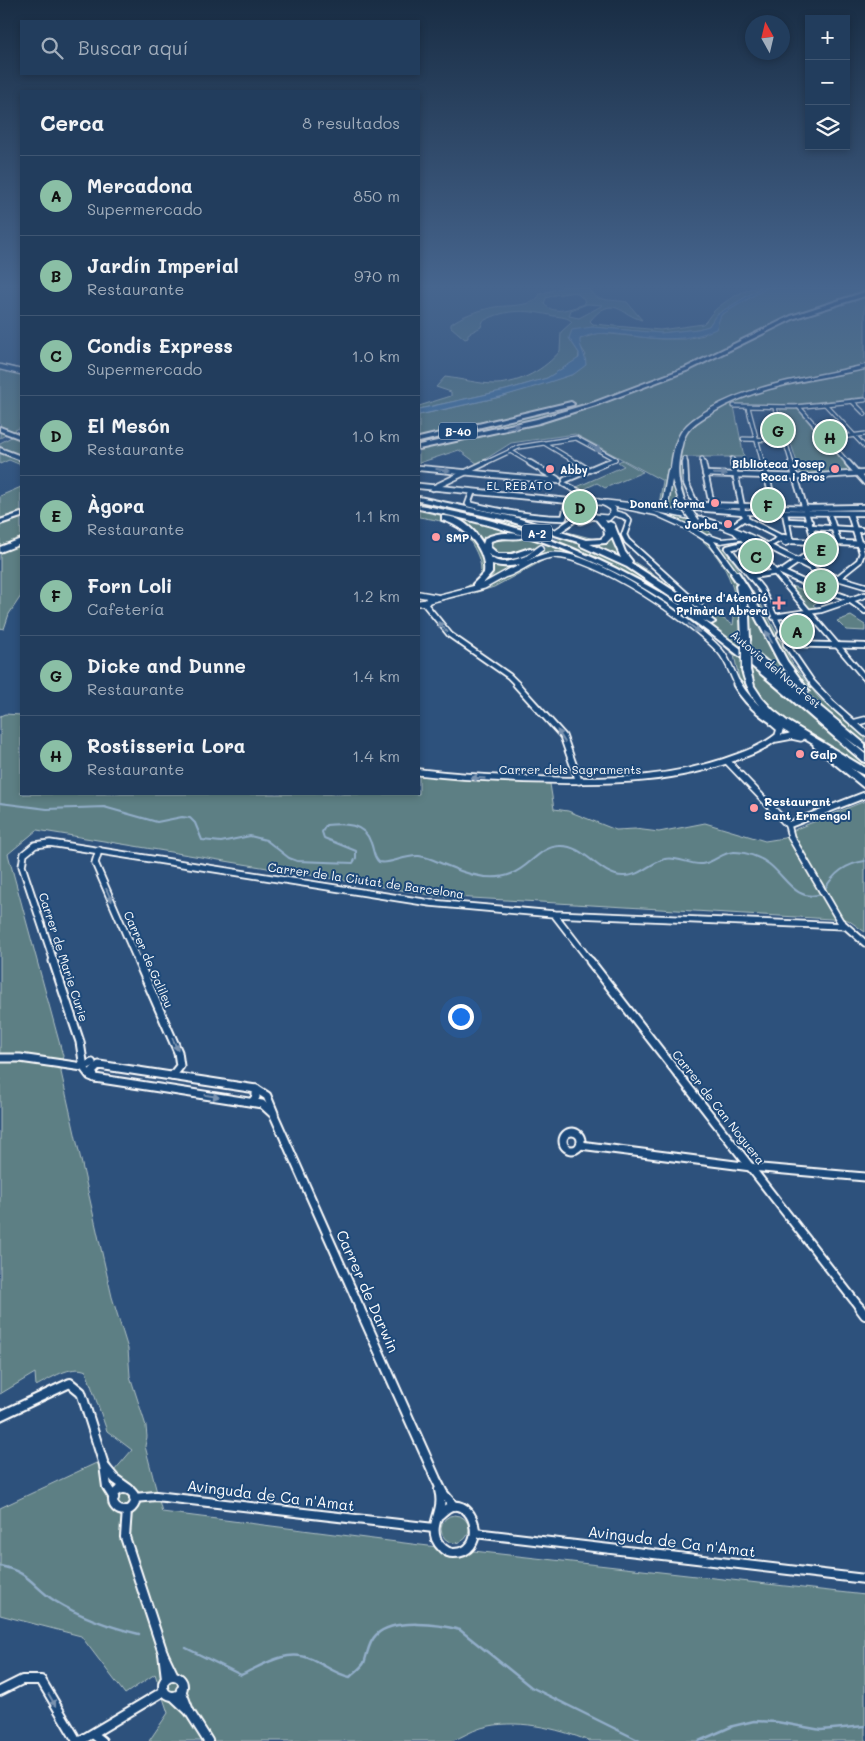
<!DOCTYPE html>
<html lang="es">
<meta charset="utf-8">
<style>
body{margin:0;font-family:Mali,sans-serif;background:#2e4866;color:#f1f3f6}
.controls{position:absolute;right:15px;top:15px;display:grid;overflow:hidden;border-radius:0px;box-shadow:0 2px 8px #0003}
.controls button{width:45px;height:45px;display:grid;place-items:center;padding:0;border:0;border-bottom:1px solid #3f5672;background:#223d5d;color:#f1f3f6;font:25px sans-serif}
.compass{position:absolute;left:745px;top:15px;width:45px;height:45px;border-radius:50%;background:#223d5d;box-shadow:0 2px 8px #0003;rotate:352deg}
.you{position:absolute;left:460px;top:1016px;width:18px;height:18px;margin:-12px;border:4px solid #fff;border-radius:50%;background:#1a73e8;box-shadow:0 0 0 8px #1a73e833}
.badge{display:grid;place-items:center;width:32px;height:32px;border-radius:50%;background:#8abfa5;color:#111;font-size:16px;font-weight:700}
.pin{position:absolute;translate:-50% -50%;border:2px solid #fff;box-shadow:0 1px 5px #0006}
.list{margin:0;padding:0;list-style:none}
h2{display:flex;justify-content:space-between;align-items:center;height:65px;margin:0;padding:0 20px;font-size:21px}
h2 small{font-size:16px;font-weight:400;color:#a2aebc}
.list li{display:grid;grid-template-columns:32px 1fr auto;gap:15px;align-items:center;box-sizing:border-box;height:80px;padding:0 20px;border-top:1px solid #3f5672}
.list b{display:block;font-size:19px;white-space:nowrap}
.list p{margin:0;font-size:16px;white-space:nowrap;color:#a2aebc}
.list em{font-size:16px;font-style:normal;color:#a2aebc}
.icon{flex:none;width:28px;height:28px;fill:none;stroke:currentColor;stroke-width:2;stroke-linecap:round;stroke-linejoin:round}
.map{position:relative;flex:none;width:865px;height:1741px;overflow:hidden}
.search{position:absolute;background:#223d5d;box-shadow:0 2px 8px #0003;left:20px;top:20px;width:400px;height:55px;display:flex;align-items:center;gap:12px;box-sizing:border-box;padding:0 18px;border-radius:0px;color:#a2aebc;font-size:19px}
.panel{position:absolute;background:#223d5d;box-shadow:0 2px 8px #0003;left:20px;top:90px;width:400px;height:705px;border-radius:0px}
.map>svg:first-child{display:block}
.green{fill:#5d7f84;stroke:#aebfc2;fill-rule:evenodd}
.water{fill:#4978a5;stroke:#92aec9}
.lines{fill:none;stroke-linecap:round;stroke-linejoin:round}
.stream-far1{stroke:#92aec9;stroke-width:2}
.stream{stroke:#92aec9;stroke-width:2.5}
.tertiary-tunnel{stroke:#4c6b90;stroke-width:5;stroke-dasharray:5 2.5;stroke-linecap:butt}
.minor-far4-casing{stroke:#fff;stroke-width:5.5}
.minor-far3-casing{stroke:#fff;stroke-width:8}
.minor-far2-casing{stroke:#fff;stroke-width:9}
.minor-far1-casing{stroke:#fff;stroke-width:11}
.minor-casing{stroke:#fff;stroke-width:12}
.tertiary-far1-casing{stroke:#fff;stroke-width:8}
.tertiary-casing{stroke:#fff;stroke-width:11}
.secondary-casing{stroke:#fff;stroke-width:7}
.trunk-casing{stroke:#fff;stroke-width:3}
.motorway-casing{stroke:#fff;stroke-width:4}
.minor-far4{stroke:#1f4a7a;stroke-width:3}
.minor-far3{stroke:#1f4a7a;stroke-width:4.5}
.minor-far2{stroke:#1f4a7a;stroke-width:5.5}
.minor-far1{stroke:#1f4a7a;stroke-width:7}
.minor{stroke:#1f4a7a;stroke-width:8}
.tertiary-far1{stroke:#1f4a7a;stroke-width:5}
.tertiary{stroke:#1f4a7a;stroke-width:7}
.secondary{stroke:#1f4a7a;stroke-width:4.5}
.trunk{fill:#1f4a7a;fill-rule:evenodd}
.motorway{fill:#1f4a7a;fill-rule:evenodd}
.trunk-bridge-casing{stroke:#fff;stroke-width:10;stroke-linecap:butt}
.motorway-bridge-casing{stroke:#fff;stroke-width:11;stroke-linecap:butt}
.trunk-bridge{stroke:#1f4a7a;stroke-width:7}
.motorway-bridge{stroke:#1f4a7a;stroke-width:8}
.oneway{fill:#7992af}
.poi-dot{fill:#ff9aa2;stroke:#1f4a7a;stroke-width:2}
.labels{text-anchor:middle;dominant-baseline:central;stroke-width:4;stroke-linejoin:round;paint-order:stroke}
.shield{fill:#1f4a7a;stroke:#bcc9d7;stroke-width:1}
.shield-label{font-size:11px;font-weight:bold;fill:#fff}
.far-poi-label{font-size:11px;font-weight:bold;fill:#fff;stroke:#1f4a7a;text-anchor:end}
.far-neighbourhood-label{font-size:11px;letter-spacing:1px;fill:#fff;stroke:#1f4a7a}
.far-street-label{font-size:11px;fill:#fff;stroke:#1f4a7a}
.poi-label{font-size:12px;font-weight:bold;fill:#fff;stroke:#1f4a7a;text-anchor:start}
.street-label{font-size:12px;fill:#fff;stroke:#1f4a7a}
.near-street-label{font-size:15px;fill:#fff;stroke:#1f4a7a}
</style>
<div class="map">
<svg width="865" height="1741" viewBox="0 0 865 1741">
<rect width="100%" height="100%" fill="#2d517c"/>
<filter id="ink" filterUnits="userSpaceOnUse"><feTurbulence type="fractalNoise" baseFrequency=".02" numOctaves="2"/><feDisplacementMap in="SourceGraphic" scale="10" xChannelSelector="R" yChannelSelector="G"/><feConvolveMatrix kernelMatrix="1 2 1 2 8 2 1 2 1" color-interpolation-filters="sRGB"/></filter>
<g filter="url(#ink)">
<g class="green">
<path d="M 588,287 C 594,303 613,299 627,302 L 642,320 C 621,315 613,293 590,321 L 593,324 L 660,330 L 703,324 C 708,320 709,316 713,312 C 724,301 747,287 762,287 L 716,315 L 709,326 L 698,329 L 661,333 L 592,327 L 569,338 L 579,353 L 578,360 L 547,378 L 506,390 L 419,409 L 419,406 L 451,396 L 451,392 L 436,387 L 445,377 C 462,379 479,384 496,384 C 521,383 545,369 560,351 L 561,332 L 572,322 C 568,317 561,317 554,316 C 528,310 508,308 483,321 L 481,327 L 468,334 L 468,338 L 465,339 L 451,327 L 451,324 C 461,316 477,311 490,308 C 504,304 533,309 540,294 L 563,287 ZM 575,292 L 584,299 L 585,304 C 571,308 555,316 544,304 L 546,298 L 555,295 ZM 587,304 L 603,305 L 579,318 L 569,316 L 571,310 Z"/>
<path d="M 768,287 L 865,287 L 865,397 L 797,404 L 734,406 L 744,457 L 682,457 L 681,482 L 686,502 L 736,565 L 765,611 L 792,663 L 818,697 L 865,738 L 865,784 L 827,751 L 766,713 L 749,695 L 739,678 L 734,655 L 709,633 L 637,585 L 565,551 L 556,558 L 546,559 L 494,587 L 474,593 L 466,587 C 471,584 478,580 480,574 C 485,563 468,533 457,527 C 446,521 431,519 419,517 L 419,497 L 492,512 L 598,540 L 619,535 L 625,556 L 733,625 C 734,616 736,606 735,598 C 729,560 694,524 657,516 L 663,481 L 575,434 L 511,443 L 478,464 L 459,450 L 419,463 L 419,415 L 500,397 L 574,374 L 586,355 L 579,344 L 580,339 L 600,333 L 661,339 L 685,339 L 704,335 L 721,315 Z"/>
<polygon points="0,364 21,369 21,427 0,438"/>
<polygon points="796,408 853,473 801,475 780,409"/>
<polygon points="21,432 21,465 9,460 0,464 0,443"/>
<polygon points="622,460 643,472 605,488 597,483 582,490 577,487 624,466 618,462"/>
<polygon points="21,487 21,596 9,614 4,629 0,628 0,496"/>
<polygon points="791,586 814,593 818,601 813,605 817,608 811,610"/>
<polygon points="851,616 865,625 865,631 846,630 837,621"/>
<path d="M 5,714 L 21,715 L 21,794 L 419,794 L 419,775 L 550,784 L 554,809 L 568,811 L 616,830 L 635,829 L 659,832 L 705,823 L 765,841 L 784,838 L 796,829 L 865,801 L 865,932 L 848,920 L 437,896 L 37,830 L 8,854 L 63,1056 L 61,1072 L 112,1297 L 128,1349 L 130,1376 L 146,1426 L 147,1437 L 145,1446 L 162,1512 L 420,1545 L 865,1595 L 865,1741 L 589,1741 C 557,1728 515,1718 481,1728 C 471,1731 462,1737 452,1741 L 149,1741 L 168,1713 L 155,1674 L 125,1694 L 81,1636 L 0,1615 L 0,1508 L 107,1458 L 114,1471 L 132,1450 L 107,1431 L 86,1371 C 71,1364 50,1379 36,1386 L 35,1373 L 0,1394 L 0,716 Z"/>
<circle cx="455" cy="1529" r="14"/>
</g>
<path class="water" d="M 762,287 L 768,287 L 721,315 L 716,329 C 689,341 662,340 633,336 C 614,334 597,330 580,339 C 579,347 586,355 586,365 L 574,374 L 531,388 L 500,397 L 419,415 L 419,409 L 506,390 L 547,378 L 579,358 L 579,353 L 569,338 L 572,330 L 592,327 L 661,333 L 698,329 L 709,326 L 716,315 Z"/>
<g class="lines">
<g class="stream-far1">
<path d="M 0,803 L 47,809 L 104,807 L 157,822 L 182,817 L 190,818 L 195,823 L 202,840 L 221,842 L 250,836 L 266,840 L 289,858 L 297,861 L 353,863 L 356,858 L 356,851 L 324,838 L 322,832 L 326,825 C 344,823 365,823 371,843 C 374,850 373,857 379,862 C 391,865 403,855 419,856 C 430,857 439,863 448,866 C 466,874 491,882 511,874 C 529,868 539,847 559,846 C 585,844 598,875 623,876 C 640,877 649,863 665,859 C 677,856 689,865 702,864 C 714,863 722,852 734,852 C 746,852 760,857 769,864 C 786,877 796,903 821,894"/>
<path d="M 824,890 C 834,873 845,864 865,861"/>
</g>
<g class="stream">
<path d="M 0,1566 C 30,1572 32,1586 55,1601 C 81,1617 110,1627 139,1634"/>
<path d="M 186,1648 L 241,1675 C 263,1665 287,1648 311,1659 C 325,1665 335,1674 350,1677 C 354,1673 361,1668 364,1663 C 368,1653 368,1643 376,1635 C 393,1618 440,1624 460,1630 L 531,1687 L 640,1741"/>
<polyline points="699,1741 733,1726 754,1721 777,1722 821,1730 865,1726"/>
</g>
<polyline class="tertiary-tunnel" points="541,548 562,533"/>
<g class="minor-far4-casing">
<g id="minor-far4">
<polyline points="852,401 865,414"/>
<polyline points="825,404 865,447"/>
<polyline points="734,406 795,407 865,400"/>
<polyline points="748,407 763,464"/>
<polyline points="799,407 849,464"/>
<polyline points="775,408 792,464"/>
<polyline points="743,439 786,440"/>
<polyline points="827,439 865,434"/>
<polyline points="544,443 579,464"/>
<polyline points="510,451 532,464"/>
<polyline points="702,459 703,464"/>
<polyline points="732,459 733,464"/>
<polyline points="483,464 519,447 576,438 615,459"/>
<polyline points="602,464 615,459"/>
<polyline points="685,464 685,459"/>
</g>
</g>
<g class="minor-far3-casing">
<g id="minor-far3">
<polyline points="530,463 557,479"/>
<polyline points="577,463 588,470"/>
<polyline points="685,463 686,483 696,505"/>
<polyline points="703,463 712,505"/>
<polyline points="763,463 775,507"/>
<polyline points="848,463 865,482"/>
<polyline points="419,468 559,481"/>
<polyline points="705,474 804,477 865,473"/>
<polyline points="565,480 605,463"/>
<polyline points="564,484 598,502"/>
<polyline points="419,486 589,503"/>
<polyline points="433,488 485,463"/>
<path d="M 472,493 L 468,504 C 500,512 531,518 564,518 L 568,501"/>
<polyline points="695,508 695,506 700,505 812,508 865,507"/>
<polyline points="695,508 743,512 865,513"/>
<polyline points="613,513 624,516 629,521 624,535 627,541 701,608"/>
<polyline points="785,513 790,539"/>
<polyline points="830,517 838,541"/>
<polyline points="745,519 782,538"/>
<polyline points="787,521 810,522"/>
<polyline points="731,527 746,517 743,512 733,463"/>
<polyline points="811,527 861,530"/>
<polyline points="756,540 821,573 865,586"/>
<polyline points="791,541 865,544"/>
<polyline points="748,543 728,548 761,589 782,631 780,634 787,641 786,644 814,685"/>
<polyline points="751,544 865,678"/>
<polyline points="767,546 783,537 789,538 791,541 785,543 781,539"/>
<polyline points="779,571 805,583 845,597 865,611"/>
<polyline points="782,572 814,550 815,542 791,463"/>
<polyline points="752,576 777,572"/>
<polyline points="824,589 859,561 862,553 850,514"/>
<polyline points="424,603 450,635 509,676 518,685"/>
<polyline points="774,617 821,610 865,595"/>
<polyline points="786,644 865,646"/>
</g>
</g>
<g class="minor-far2-casing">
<g id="minor-far2">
<polyline points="516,684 563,736 579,781"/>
<polyline points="813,684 831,703 865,733"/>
<polyline points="853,723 865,720"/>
<polyline points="776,739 792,736 801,738"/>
<polyline points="728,762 788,825 791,837 840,921 865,943"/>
<path d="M 419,772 C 462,777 505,779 549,780 C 613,782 677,780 737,757 C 752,752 766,746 778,736 L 780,729 L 773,723"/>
<polyline points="788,825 865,795"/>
<polyline points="99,850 95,863 138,962"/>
<polyline points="554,914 591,962"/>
<polyline points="54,962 22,866 24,854 35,845 50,843 430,903 554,914 844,926"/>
</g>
</g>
<g class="minor-far1-casing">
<g id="minor-far1">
<polyline points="53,961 80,1042 84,1068 90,1076 95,1078 262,1104 274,1115 360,1308"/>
<polyline points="138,961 178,1052 180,1066 172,1076"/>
<polyline points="590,961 860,1308"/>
<polyline points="0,1058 20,1058 83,1067 92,1063"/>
<polyline points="95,1078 92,1072 99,1065 256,1089 256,1097 252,1102"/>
<polyline points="256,1089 267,1096 274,1113"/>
<circle cx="572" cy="1141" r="9"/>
<polyline points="580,1145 751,1167 865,1177"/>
</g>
</g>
<g class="minor-casing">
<g id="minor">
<polyline points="359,1307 436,1479 443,1493 454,1506"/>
<polyline points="859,1307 865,1315"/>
<polyline points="0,1416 70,1383 81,1392 104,1465 107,1487 114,1498"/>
<polyline points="105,1467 115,1479 129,1489"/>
<circle cx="124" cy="1500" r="11"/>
<path d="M 439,1490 C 445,1511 430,1522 436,1539 C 439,1546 446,1553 453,1553 C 487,1554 477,1501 452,1506 C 447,1507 443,1512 439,1515"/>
<polyline points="134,1498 156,1496 434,1528"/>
<polyline points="127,1510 125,1537 163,1653 173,1674"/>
<polyline points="475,1533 865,1579"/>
<polyline points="163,1653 166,1678"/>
<circle cx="173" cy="1686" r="10"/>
<polyline points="181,1690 189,1711 208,1741"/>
<polyline points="0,1691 22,1680 41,1680 77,1741"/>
<polyline points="174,1697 189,1711"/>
<polyline points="93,1734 102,1741"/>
<polyline points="80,1741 164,1691"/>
</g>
</g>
<g class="tertiary-far1-casing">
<g id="tertiary-far1">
<path d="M 606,503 C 658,508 709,517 756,540 L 757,543 L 748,543 L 736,532"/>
<path d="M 587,511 L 588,504 C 598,500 605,502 613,509"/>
<polyline points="595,517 608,518 613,513 613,509"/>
<polyline points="581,521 594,516"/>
<polyline points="556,532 587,511"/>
<polyline points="521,563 541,548"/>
<path d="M 507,574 C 522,568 536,556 553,555 C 594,554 693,621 720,651 C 729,661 732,674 738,685"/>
<polyline points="419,594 436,597"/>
<polyline points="429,600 484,586 511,571"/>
<polyline points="419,603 427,602 429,597"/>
</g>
</g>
<g class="tertiary-casing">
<g id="tertiary">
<path d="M 737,684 C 751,709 775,722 799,735"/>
<polyline points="817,745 865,784"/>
</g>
</g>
<g class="secondary-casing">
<polyline id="secondary" points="0,367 21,372"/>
</g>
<g class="trunk-casing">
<g id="trunk">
<path d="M 865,365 L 865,369 C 813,380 758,385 712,413 C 703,418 694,423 688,431 C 685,435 683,440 682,445 C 676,466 677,484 686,504 L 683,506 L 680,504 L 672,480 L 668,505 L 671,512 L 666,513 L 662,505 L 668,470 L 671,468 C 672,456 675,442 681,432 C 688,422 698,416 708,410 C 756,382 812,378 865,365 Z"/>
<path d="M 618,504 C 650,508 679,518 707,536 L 709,535 L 721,539 L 745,537 L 745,539 L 721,543 L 714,541 L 738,574 L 735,576 L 733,575 L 709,543 L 688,530 L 655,515 L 616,507 L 615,506 Z"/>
</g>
</g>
<g class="motorway-casing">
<g id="motorway">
<polygon points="865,292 865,296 795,318 689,370 599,404 539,423 419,449 419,445 537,419 595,402 685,368 791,316"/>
<polygon points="571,402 574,404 573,405 419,442 419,438"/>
<polygon points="0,427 21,435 21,439 0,431"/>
<polygon points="0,448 21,456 21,460 0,452"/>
<path d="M 419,497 L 514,517 L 586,540 L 601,539 L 605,535 L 604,529 L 595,518 L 602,516 L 607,523 L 610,522 L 614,524 L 625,552 L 632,561 L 631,563 L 693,603 L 693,606 L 715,622 L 711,624 L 703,620 L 753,658 L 753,655 L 759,655 L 799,688 L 779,662 L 746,599 L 749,616 L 750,640 L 746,643 L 742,640 L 741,616 L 736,586 L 738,584 L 731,574 L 735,572 L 738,572 L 749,589 L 787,661 L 809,691 L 805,694 L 865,744 L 865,752 L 845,737 L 865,754 L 865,762 L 862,761 C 794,703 729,641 652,593 C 581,549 500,525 419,509 L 419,505 C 512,520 601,554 680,605 L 681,603 L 627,567 L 581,546 L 581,543 L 509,521 L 419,501 ZM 612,537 L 621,558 L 590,544 L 606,543 Z"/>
<polygon points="21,513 21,517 0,524 0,520"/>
<path d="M 442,516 C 460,515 475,530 483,544 L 485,538 C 498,532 509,532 522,535 L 523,537 C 515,541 504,535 491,541 L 490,547 L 498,554 L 512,554 L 530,548 L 534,550 C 522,559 501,563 488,554 C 499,568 513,560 526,556 L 530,558 C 519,567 505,568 492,564 L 492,573 L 479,588 L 473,588 L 473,584 L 484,573 C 487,548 464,526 442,520 Z"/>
<polygon points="21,539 21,544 0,552 0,547"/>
<path d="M 746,667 L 750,670 L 754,686 L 762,698 L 773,710 L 787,721 L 865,768 L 865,775 C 850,770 838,759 825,751 C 788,728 753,717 742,670 Z"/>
</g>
</g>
<use href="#minor-far4" class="minor-far4"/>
<use href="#minor-far3" class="minor-far3"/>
<use href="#minor-far2" class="minor-far2"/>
<use href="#minor-far1" class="minor-far1"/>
<use href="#minor" class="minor"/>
<use href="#tertiary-far1" class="tertiary-far1"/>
<use href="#tertiary" class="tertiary"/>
<use href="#secondary" class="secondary"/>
<use href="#trunk" class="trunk"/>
<use href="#motorway" class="motorway"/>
<g class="trunk-bridge-casing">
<polyline id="trunk-bridge" points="683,504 696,522"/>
</g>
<g class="motorway-bridge-casing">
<polyline id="motorway-bridge" points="746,640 746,670"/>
</g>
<use href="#trunk-bridge" class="trunk-bridge"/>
<use href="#motorway-bridge" class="motorway-bridge"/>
</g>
<defs><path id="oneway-solid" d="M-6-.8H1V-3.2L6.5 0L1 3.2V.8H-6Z" transform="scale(1.25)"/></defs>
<g class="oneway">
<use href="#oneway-solid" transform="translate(513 427) rotate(-14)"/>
<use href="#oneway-solid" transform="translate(595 448) rotate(29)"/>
<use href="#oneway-solid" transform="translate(443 470) rotate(7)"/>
<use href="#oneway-solid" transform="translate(720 474) rotate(2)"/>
<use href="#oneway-solid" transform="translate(443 627) rotate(-132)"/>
<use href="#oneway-solid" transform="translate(694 628) rotate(38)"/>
<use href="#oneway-solid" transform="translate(769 637) rotate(-118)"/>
<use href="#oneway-solid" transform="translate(561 736) rotate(-122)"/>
<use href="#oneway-solid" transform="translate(478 778) rotate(-176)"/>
<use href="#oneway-solid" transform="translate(109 895) rotate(66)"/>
<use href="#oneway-solid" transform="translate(175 1044) rotate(66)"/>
<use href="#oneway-solid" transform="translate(212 1096) rotate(9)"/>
<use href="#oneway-solid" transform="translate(52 1700) rotate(60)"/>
</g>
</g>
<linearGradient id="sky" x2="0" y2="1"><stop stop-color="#192d44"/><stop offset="0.54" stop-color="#46658e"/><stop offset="1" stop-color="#46658e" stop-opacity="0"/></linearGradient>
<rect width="865" height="531" fill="url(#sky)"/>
<g class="poi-dot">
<circle cx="550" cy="469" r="5"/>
<circle cx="835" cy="469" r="5"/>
<circle cx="715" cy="503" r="5"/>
<circle cx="728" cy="524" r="5"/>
<circle cx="436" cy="537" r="5"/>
<path d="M776.5 595.5h5v5h5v5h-5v5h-5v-5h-5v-5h5z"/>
<circle cx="800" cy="754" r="5"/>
<circle cx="754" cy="808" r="5"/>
</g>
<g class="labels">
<g class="shield">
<rect x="439" y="422.5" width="38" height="17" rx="4"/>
<rect x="522" y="524.5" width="30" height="17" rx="4"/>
</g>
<g class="shield-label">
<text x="458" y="431">B-40</text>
<text x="537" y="533">A-2</text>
</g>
<g class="far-poi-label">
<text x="825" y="463">Biblioteca Josep<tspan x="825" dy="13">Roca i Bros</tspan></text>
<text x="560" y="469" text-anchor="start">Abby</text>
<text x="705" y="503">Donant forma</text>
<text x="718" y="524">Jorba</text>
<text x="446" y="537" text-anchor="start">SMP</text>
<text x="768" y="597">Centre d'Atenció<tspan x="768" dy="13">Primària Abrera</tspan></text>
</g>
<g class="far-neighbourhood-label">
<text x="520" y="485">EL REBATO</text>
</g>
<g class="far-street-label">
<text transform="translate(776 669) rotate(40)">Autovia del Nord-est</text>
</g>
<g class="poi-label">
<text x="810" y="754">Galp</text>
<text x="764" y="801">Restaurant<tspan x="764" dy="14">Sant Ermengol</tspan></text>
</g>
<g class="street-label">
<text x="570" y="769">Carrer dels Sagraments</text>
<text transform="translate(366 880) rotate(8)">Carrer de la Ciutat de Barcelona</text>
<text transform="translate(64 957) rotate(72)">Carrer de Marie Curie</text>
<text transform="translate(149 959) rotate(66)">Carrer de Galileu</text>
<text transform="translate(719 1107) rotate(52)">Carrer de Can Noguera</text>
</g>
<g class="near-street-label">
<text transform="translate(368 1291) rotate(66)">Carrer de Darwin</text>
<text transform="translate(271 1495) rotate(7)">Avinguda de Ca n'Amat</text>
<text transform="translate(672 1541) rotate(7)">Avinguda de Ca n'Amat</text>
</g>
</g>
</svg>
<div class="controls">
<button>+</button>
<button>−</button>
<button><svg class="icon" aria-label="layers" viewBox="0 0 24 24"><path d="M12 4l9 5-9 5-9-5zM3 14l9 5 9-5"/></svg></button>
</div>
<svg class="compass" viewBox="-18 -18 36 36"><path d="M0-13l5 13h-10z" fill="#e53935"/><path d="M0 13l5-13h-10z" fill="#a2aebc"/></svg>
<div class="you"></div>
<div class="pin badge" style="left:797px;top:631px">A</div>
<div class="pin badge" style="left:821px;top:586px">B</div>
<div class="pin badge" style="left:756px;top:556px">C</div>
<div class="pin badge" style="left:580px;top:507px">D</div>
<div class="pin badge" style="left:821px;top:549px">E</div>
<div class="pin badge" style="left:768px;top:505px">F</div>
<div class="pin badge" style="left:778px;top:430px">G</div>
<div class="pin badge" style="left:830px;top:437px">H</div>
<div class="search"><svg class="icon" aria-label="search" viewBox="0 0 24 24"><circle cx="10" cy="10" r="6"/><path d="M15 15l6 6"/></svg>Buscar aquí</div>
<section class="panel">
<h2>Cerca<small>8 resultados</small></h2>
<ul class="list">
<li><span class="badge">A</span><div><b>Mercadona</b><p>Supermercado</p></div><em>850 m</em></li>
<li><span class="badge">B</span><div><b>Jardín Imperial</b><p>Restaurante</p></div><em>970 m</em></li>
<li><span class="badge">C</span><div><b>Condis Express</b><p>Supermercado</p></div><em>1.0 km</em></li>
<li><span class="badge">D</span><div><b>El Mesón</b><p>Restaurante</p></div><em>1.0 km</em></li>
<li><span class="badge">E</span><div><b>Àgora</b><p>Restaurante</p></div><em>1.1 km</em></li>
<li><span class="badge">F</span><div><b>Forn Loli</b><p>Cafetería</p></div><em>1.2 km</em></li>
<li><span class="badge">G</span><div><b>Dicke and Dunne</b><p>Restaurante</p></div><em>1.4 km</em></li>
<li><span class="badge">H</span><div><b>Rostisseria Lora</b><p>Restaurante</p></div><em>1.4 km</em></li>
</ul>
</section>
</div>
